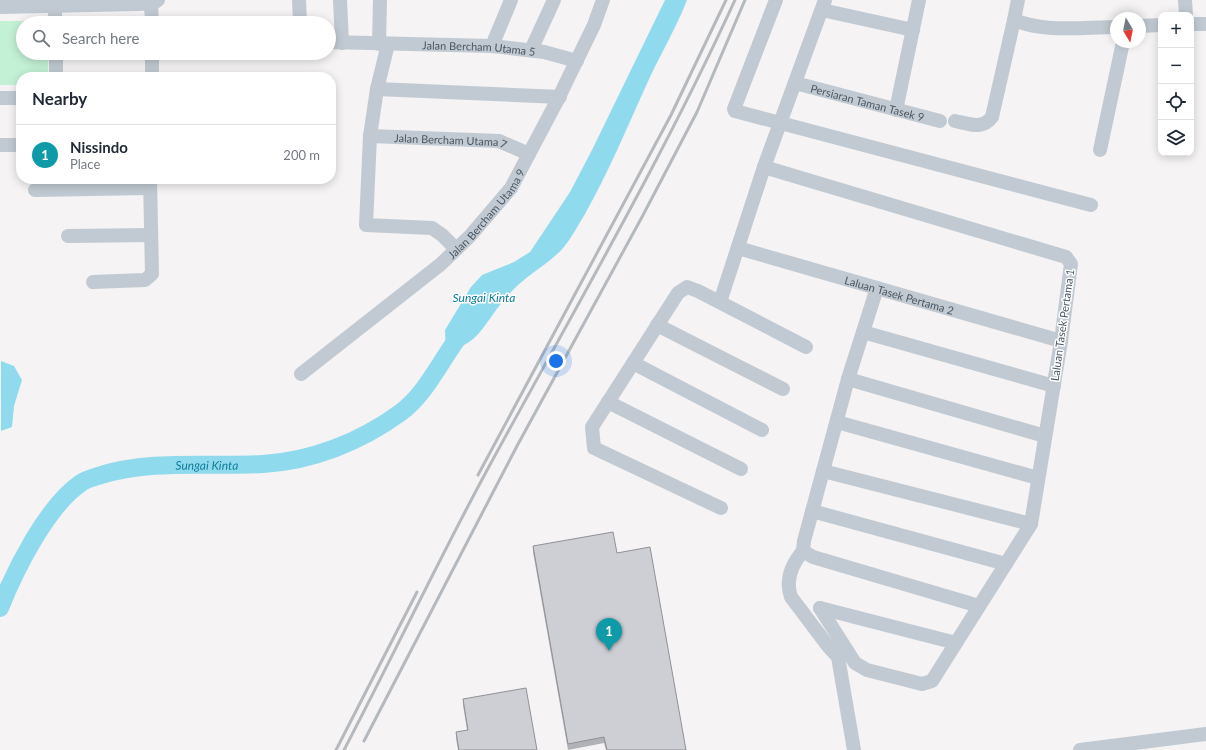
<!DOCTYPE html>
<meta charset="utf-8">
<style>
body{margin:0;font-family:Lato,sans-serif;background:#f2f2f3;color:#1f2937}
.controls{position:absolute;right:12px;top:12px;display:grid;overflow:hidden;border-radius:8px;box-shadow:0 2px 10px #0003}
.controls button{width:36px;height:36px;display:grid;place-items:center;padding:0;border:0;border-bottom:1px solid #e0e1e3;background:#fff;color:#1f2937;font:20px sans-serif}
.compass{position:absolute;left:1110px;top:12px;width:36px;height:36px;border-radius:50%;background:#fff;box-shadow:0 2px 10px #0003;rotate:170deg}
.you{position:absolute;left:556px;top:361px;width:14px;height:14px;margin:-10px;border:3px solid #fff;border-radius:50%;background:#1a73e8;box-shadow:0 0 0 6px #1a73e833}
.badge{display:grid;place-items:center;width:26px;height:26px;border-radius:50%;background:#b45309;color:#fff;font-size:13px;font-weight:700}
.pin{position:absolute;translate:-50% -33px;filter:drop-shadow(0 1px 2px #0008)}
.pin::after{content:'';position:absolute;top:21px;width:14px;height:12px;background:inherit;clip-path:polygon(0 0,100% 0,50% 100%)}
.list{margin:0;padding:0;list-style:none}
h2{display:flex;justify-content:space-between;align-items:center;height:52px;margin:0;padding:0 16px;font-size:17px}
h2 small{font-size:13px;font-weight:400;color:#747a83}
.list li{display:grid;grid-template-columns:26px 1fr auto;gap:12px;align-items:center;box-sizing:border-box;height:60px;padding:0 16px;border-top:1px solid #e0e1e3}
.list b{display:block;font-size:15px;white-space:nowrap}
.list p{margin:0;font-size:13px;white-space:nowrap;color:#747a83}
.list em{font-size:13px;font-style:normal;color:#747a83}
.icon{flex:none;width:22px;height:22px;fill:none;stroke:currentColor;stroke-width:2;stroke-linecap:round;stroke-linejoin:round}
.map{position:relative;flex:none;width:1206px;height:750px;overflow:hidden}
.search{position:absolute;background:#fff;box-shadow:0 2px 10px #0003;left:16px;top:16px;width:320px;height:44px;display:flex;align-items:center;gap:10px;box-sizing:border-box;padding:0 14px;border-radius:22px;color:#747a83;font-size:15px}
.panel{position:absolute;background:#fff;box-shadow:0 2px 10px #0003;left:16px;top:72px;width:320px;height:112px;border-radius:16px}
.map>svg:first-child{display:block}
.green{fill:#c3f1d5}
.water{fill:#90daee}
.lines{fill:none;stroke-linecap:round;stroke-linejoin:round}
.river{stroke:#90daee;stroke-width:18}
.minor{stroke:#c1cad2;stroke-width:14}
.rail{stroke:#b5b8bd;stroke-width:3}
.wall{fill:#b0b2b7}
.building{fill:#cdcfd5;stroke:#909195}
.labels{text-anchor:middle;dominant-baseline:central;stroke-width:3;stroke-linejoin:round;paint-order:stroke}
.street-label{font-size:11px;fill:#4a5661;stroke:#fff}
.water-label{font-size:12px;font-style:italic;fill:#0c7c9b;stroke:#fff}
</style>
<div class="map">
<svg width="1206" height="750" viewBox="0 0 1206 750">
<rect width="100%" height="100%" fill="#f5f3f3"/>
<polygon class="green" points="0,21 48,21 48,23 23,23 23,53 48,53 48,77 21,77 21,85 0,85"/>
<g class="water">
<path d="M 665,0 L 687,0 C 675,31 658,58 645,88 C 626,130 608,173 585,214 C 578,225 572,237 564,247 C 549,264 528,274 513,290 C 499,303 491,319 479,333 C 471,343 458,348 446,354 L 445,330 L 471,287 L 482,275 L 514,262 L 530,252 L 570,192 L 592,150 Z"/>
<polygon points="1,361 14,366 22,380 14,406 12,427 1,431"/>
</g>
<g class="lines">
<path class="river" id="s1" d="M 0,608 C 15,570 47,506 81,483 C 86,479 92,478 98,476 C 150,459 209,467 263,464 C 312,461 360,442 400,413 C 426,394 441,360 460,335"/>
<g class="minor">
<polyline points="299,0 300,23"/>
<polyline points="340,0 342,43"/>
<polyline points="776,0 734,109 735,111 1091,205"/>
<path d="M 1018,0 L 1014,20 C 1045,33 1083,27 1116,27"/>
<polyline points="1185,0 1186,15"/>
<polyline points="151,4 152,23"/>
<polyline points="55,6 55,23"/>
<polyline points="0,7 138,4 154,3 158,0"/>
<polyline points="822,10 913,30"/>
<polyline points="1191,24 1206,24"/>
<polyline points="1140,26 1161,25"/>
<path id="s2" d="M 329,42 L 492,46 L 544,52 L 577,61"/>
<polyline points="379,44 380,0"/>
<polyline points="388,44 377,89 370,136 366,225 432,228 442,235 456,249"/>
<polyline points="492,46 511,0"/>
<polyline points="531,50 554,0"/>
<polyline points="56,53 56,77"/>
<polyline points="56,53 78,53"/>
<polyline points="152,77 152,53"/>
<path id="s3" d="M 795,83 L 940,121"/>
<polyline points="377,89 560,97"/>
<polyline points="0,98 21,98"/>
<polyline points="896,110 919,0"/>
<path d="M 955,121 C 970,124 982,130 992,117 L 1014,20"/>
<path id="s4" d="M 370,136 L 499,141 L 529,154"/>
<polyline points="1,145 21,145"/>
<polyline points="1100,150 1123,42"/>
<polyline points="764,167 1066,257 1071,264 1061,341 1031,524 932,681 922,684 867,670 855,663 820,608"/>
<polyline points="35,190 150,188"/>
<polyline points="68,236 151,235"/>
<path id="s5" d="M 738,248 L 1061,341"/>
<polyline points="93,282 145,280 152,274 150,179"/>
<polyline points="877,288 848,379 804,541 803,551 813,557 979,606"/>
<polyline points="720,302 764,167 825,0"/>
<polyline points="657,325 783,389"/>
<polyline points="863,332 1054,386"/>
<polyline points="633,363 762,430"/>
<path id="s6" d="M 301,374 L 441,264 L 470,236 L 511,188 L 557,101 L 594,25 L 603,0"/>
<polyline points="848,379 1045,436"/>
<polyline points="608,402 741,469"/>
<polyline points="837,422 1038,478"/>
<polyline points="823,471 1031,524"/>
<polyline points="721,508 594,448 592,427 678,293 687,287 698,291 806,347"/>
<polyline points="812,511 1006,564"/>
<path d="M 803,551 C 792,564 785,580 791,597 L 828,646 L 838,657 L 854,750"/>
<polyline points="820,608 956,643"/>
<polyline points="1080,750 1206,734"/>
</g>
<g class="rail">
<polyline points="478,475 671,115 726,0"/>
<polyline points="364,741 517,446 642,217 697,112 745,0"/>
<polyline points="336,750 417,592"/>
<path d="M 344,750 C 392,658 436,565 485,474 C 570,317 661,162 735,0"/>
</g>
</g>
<g class="wall">
<polygon points="533,546 617,553 686,750 606,750 604,743 568,750 533,552"/>
<polygon points="463,699 537,750 458,750 456,738 456,732 467,730 463,705"/>
</g>
<g class="building">
<polygon points="613,532 617,553 650,547 686,750 607,750 604,737 568,744 533,546"/>
<polygon points="526,688 537,750 459,750 456,732 468,730 463,699"/>
</g>
<g class="labels">
<g class="street-label">
<text stroke="none"><textPath href="#s2" startOffset="150">Jalan Bercham Utama 5</textPath></text>
<text stroke="none"><textPath href="#s3" startOffset="75">Persiaran Taman Tasek 9</textPath></text>
<text stroke="none"><textPath href="#s4" startOffset="81">Jalan Bercham Utama 7</textPath></text>
<text stroke="none"><textPath href="#s6" startOffset="246">Jalan Bercham Utama 9</textPath></text>
<text stroke="none"><textPath href="#s5" startOffset="168">Laluan Tasek Pertama 2</textPath></text>
<text transform="translate(1062 325) rotate(-82)">Laluan Tasek Pertama 1</text>
</g>
<g class="water-label">
<text x="484" y="297">Sungai Kinta</text>
<text stroke="none"><textPath href="#s1" startOffset="279">Sungai Kinta</textPath></text>
</g>
</g>
</svg>
<div class="controls">
<button>+</button>
<button>−</button>
<button><svg class="icon" aria-label="locate" viewBox="0 0 24 24"><circle cx="12" cy="12" r="6"/><path d="M12 2v4M12 18v4M2 12h4M18 12h4"/></svg></button>
<button><svg class="icon" aria-label="layers" viewBox="0 0 24 24"><path d="M12 4l9 5-9 5-9-5zM3 14l9 5 9-5"/></svg></button>
</div>
<svg class="compass" viewBox="-18 -18 36 36"><path d="M0-13l5 13h-10z" fill="#e53935"/><path d="M0 13l5-13h-10z" fill="#747a83"/></svg>
<div class="you"></div>
<div class="pin badge" style="left:609px;top:651px;background:#0f9aa8">1</div>
<div class="search"><svg class="icon" aria-label="search" viewBox="0 0 24 24"><circle cx="10" cy="10" r="6"/><path d="M15 15l6 6"/></svg>Search here</div>
<section class="panel">
<h2>Nearby<small></small></h2>
<ul class="list">
<li><span class="badge" style="background:#0f9aa8">1</span><div><b>Nissindo</b><p>Place</p></div><em>200 m</em></li>
</ul>
</section>
</div>
